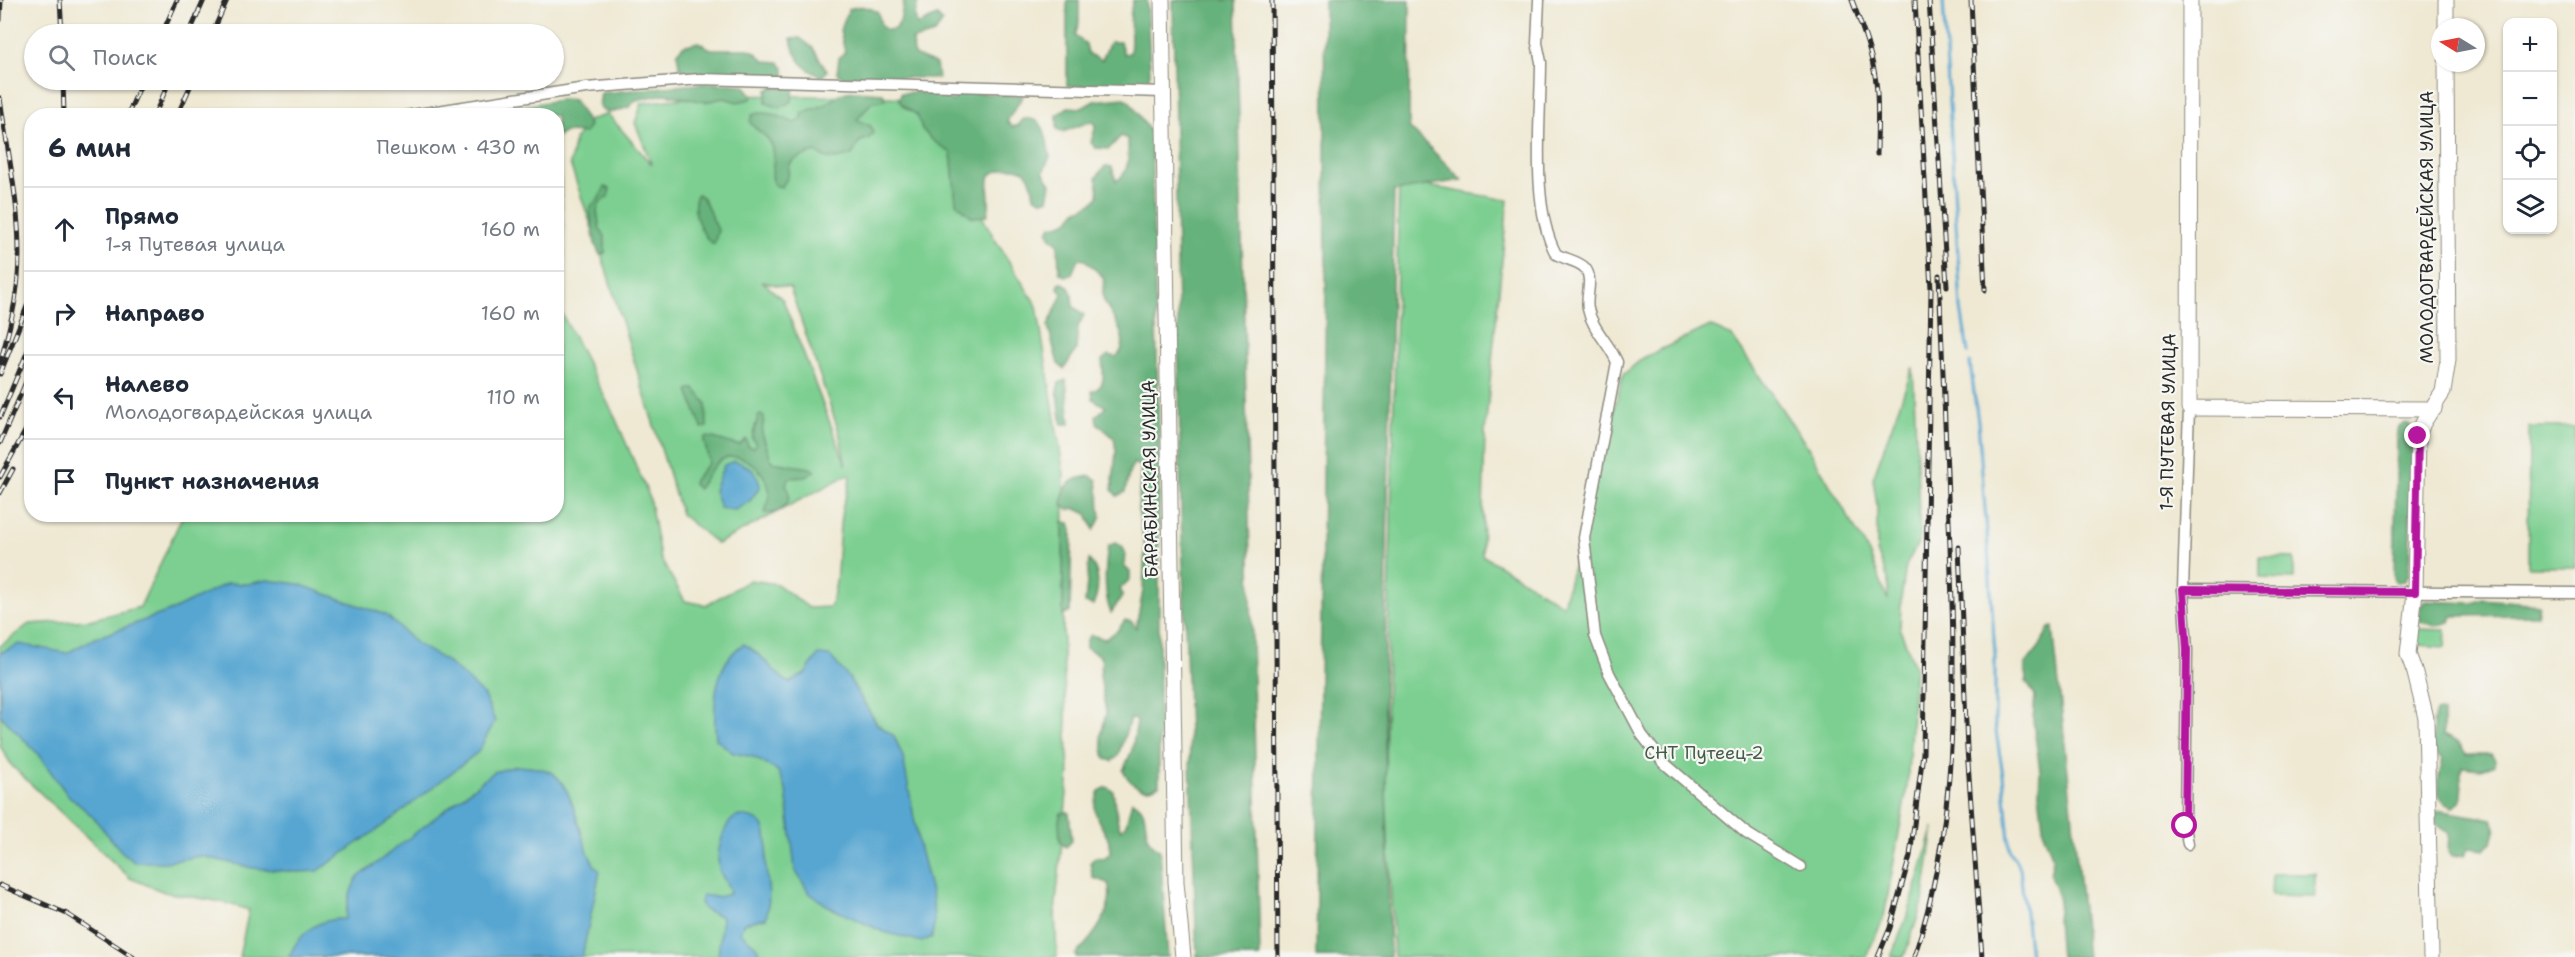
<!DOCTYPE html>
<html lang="ru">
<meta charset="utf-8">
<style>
body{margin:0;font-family:"Shantell Sans",sans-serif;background:#f2f2f3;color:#1f2937}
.controls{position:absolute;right:18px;top:18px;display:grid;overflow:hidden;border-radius:12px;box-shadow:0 2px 4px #0004}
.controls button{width:54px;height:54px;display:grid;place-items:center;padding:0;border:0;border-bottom:2px solid #e0e1e3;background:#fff;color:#1f2937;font:30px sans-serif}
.compass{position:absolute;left:2431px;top:18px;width:54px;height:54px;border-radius:50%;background:#fff;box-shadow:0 2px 4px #0004;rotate:280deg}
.stop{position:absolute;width:18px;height:18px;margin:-14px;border:4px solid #b5179e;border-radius:50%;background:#fff}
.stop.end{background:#b5179e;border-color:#fff;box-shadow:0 2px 6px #0008}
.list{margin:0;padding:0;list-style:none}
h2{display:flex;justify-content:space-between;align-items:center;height:78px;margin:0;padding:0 24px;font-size:26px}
h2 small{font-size:20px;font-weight:400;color:#747a83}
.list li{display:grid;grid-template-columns:39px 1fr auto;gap:18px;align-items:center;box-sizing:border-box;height:84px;padding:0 24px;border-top:2px solid #e0e1e3}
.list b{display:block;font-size:22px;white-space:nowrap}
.list p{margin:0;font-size:20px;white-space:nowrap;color:#747a83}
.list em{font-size:20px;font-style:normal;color:#747a83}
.icon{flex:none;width:33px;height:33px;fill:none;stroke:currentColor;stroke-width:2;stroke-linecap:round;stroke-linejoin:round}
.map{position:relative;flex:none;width:2575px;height:957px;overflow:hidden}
.search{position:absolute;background:#fff;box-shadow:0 2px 4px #0004;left:24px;top:24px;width:540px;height:66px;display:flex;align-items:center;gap:15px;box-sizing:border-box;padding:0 21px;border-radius:33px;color:#747a83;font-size:22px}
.panel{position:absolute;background:#fff;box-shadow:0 2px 4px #0004;left:24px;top:108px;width:540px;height:414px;border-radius:24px}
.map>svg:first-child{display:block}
.green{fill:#7dcf91;stroke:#547d5e;stroke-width:1.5;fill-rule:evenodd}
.forest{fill:#66b27b;stroke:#486e53;stroke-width:1.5}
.water{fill:#56a6d1;stroke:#40687e;stroke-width:1.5}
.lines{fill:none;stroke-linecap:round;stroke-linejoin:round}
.stream{stroke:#56a6d1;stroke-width:3}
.street-casing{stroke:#8d8a7f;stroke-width:13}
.secondary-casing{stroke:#8d8a7f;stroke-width:17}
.street{stroke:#fff;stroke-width:10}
.secondary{stroke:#fff;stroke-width:15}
.rail-casing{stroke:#2b2b2b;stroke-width:5}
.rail{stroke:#f6f6f2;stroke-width:3;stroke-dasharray:9;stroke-linecap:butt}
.route{stroke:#b5179e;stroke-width:8}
.labels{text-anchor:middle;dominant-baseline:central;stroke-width:4.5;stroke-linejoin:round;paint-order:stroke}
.street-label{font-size:18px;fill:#2b2b2b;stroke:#f6f6f2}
.park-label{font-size:18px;fill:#445c4a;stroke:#f6f6f2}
</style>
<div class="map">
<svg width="2575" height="957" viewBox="0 0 2575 957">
<rect width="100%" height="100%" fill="#f6f6f2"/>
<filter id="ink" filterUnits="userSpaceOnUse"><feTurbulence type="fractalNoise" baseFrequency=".0167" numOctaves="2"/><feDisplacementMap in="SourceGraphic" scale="12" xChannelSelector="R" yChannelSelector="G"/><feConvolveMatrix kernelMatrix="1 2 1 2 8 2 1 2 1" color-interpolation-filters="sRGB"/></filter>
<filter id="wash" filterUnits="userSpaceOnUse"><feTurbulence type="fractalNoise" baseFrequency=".008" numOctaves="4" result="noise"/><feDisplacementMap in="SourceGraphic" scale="24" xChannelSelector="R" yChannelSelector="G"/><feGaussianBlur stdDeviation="1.35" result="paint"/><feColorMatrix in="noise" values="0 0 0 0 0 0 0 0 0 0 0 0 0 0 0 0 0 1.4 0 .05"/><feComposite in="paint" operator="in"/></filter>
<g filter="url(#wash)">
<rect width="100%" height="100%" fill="#efe9d3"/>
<g class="green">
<path d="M 712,95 L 890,97 L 928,100 L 953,125 L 967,190 L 996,241 L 1037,306 L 1064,475 L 1063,657 L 1069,773 L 1055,912 L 1057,957 L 239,957 L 249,910 L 222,902 L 164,892 L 130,878 L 12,766 L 0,746 L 0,646 L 29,624 L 89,620 L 140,607 L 183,515 L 556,514 L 557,167 L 560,178 L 564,256 L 561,312 L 614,415 L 649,496 L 660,557 L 685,601 L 706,605 L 750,580 L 777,584 L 809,608 L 830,607 C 841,576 836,543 842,510 C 844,498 852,486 849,474 L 717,544 L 681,514 L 606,269 L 570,164 L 575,139 L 590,120 L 608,114 L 652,165 L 635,123 L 642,103 ZM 763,282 L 790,288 L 839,432 L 846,465 L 783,300 Z"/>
<polygon points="1399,181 1508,200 1485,432 1482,555 1563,605 1623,375 1643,358 1710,326 1732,336 1809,449 1869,553 1888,600 1888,579 1877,552 1877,506 1873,478 1913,367 1920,539 1906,566 1901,599 1900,629 1915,667 1907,788 1884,917 1866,957 1394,957 1385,772"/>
<polygon points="2529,427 2575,427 2575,567 2528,567"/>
<polygon points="2260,557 2294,558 2294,579 2260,578"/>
<polygon points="2417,629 2446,630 2445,647 2418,645"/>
<polygon points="1934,827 1923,902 1904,957 1891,957 1909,911"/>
<polygon points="2272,874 2315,874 2315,897 2271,896"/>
</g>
<g class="forest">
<path d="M 904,0 L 918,0 L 915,16 L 917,25 L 937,16 L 943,22 L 934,34 L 913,40 L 914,55 L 936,64 L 938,78 L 842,77 L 837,73 L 839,58 L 845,52 L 840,30 L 849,9 C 860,4 868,7 878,12 L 881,26 L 887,30 L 895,29 L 900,22 Z"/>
<path d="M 1067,0 L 1079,0 L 1079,23 L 1075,36 L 1086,44 L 1088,54 L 1102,60 L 1110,42 L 1120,42 L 1124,54 L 1130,53 C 1133,34 1127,19 1133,0 L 1147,0 L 1150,73 L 1148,82 L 1138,87 L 1067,86 Z"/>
<polygon points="1173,0 1236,0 1260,957 1197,957 1181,513"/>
<polygon points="1324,0 1410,0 1409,127 1462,180 1394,191 1384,701 1390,957 1316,957 1326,278"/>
<path d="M 800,38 L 813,48 L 827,71 L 822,77 C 804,69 794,58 791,39 Z"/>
<polygon points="698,42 711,49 748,49 755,52 765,61 779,62 784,68 784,77 683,72 679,66 677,53 683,46"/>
<polygon points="709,83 744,85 752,95 751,99 737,102 724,98 705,102 665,94 636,100 629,107 614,112 605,112 599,106 601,93"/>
<polygon points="772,87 794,88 792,101 780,108 766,103 767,90"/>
<path d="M 853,91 L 883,93 L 885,100 L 871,103 L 857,120 L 871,126 L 873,133 L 868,139 L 860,141 L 852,155 C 839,159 828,162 816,152 C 772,164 800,168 781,187 L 774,185 C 768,171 779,156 770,142 C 765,134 755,130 750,122 L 752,115 C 765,109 782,117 794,123 L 801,120 L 803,113 C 809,108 815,110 822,106 C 837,100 831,94 853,91 Z"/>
<path d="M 916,92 L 945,97 L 952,101 L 963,92 L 1023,96 L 1007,121 L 1012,127 L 1019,125 L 1023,119 C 1047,116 1046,139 1050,157 L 1043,172 L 1051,184 L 1048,200 L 1041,200 L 1034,196 C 1033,191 1032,183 1029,177 C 1022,163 1002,168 990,175 C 985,189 993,200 987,216 L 972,217 L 956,203 L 951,153 L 932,140 L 922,129 L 917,115 L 903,106 L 899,100 L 901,93 Z"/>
<path d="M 1124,98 L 1130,102 L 1151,133 L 1159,437 L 1159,785 C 1143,795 1131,785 1123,771 L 1132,750 L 1137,720 L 1130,719 L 1118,756 L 1112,761 L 1105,759 L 1101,736 L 1106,713 L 1100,675 L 1102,661 L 1099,655 L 1086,648 L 1086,641 L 1091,635 L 1105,639 L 1117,631 L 1125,620 L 1132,622 L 1136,628 L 1143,591 L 1145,547 L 1138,510 L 1141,467 L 1134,463 L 1130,470 L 1125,492 L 1117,496 L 1112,490 L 1116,452 L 1114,438 L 1097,423 L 1096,416 L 1106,407 L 1093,399 L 1092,391 C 1107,387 1103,373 1102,360 L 1108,355 L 1116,357 C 1134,342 1111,316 1104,301 C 1101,293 1105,285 1103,277 L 1085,260 L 1078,259 L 1072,274 L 1065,276 L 1059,272 L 1058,243 L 1052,239 L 1048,232 L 1051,226 C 1062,224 1070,223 1074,212 C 1092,202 1104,204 1096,178 L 1105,166 L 1112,167 L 1116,181 C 1131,173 1128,153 1128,139 L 1121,136 L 1109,149 L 1095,148 L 1091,142 L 1095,129 L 1094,122 L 1086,123 L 1063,132 L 1057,129 L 1057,115 L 1068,107 L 1082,108 L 1094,101 Z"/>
<polygon points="565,99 574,100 589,125 585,133 565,132 557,137 556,116 467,115"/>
<polygon points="605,187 610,189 608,197 600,202 597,211 600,230 605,236 605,253 600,255 595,244 590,212 591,206 599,198"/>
<path d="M 698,194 L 703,198 L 718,230 L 714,244 C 701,238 689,206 698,194 Z"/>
<path d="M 1060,282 C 1073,286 1072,295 1073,306 L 1084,315 L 1078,327 L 1076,350 L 1064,369 L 1058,364 L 1048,326 L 1062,294 L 1058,288 Z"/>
<polygon points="1066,380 1070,424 1062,424 1057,390 1059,383"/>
<polygon points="690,389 695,389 706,403 707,427 702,428 688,391"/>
<path d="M 761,415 L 764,417 L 762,433 L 772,462 L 810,468 L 815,471 L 806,477 L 789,478 L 786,484 C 795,500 783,515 765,513 C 766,507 770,497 769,490 C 767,471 740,448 721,460 C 712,465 704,480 698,489 L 693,484 L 694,480 L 709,462 L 704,441 L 705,437 C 717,437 727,444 739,445 L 746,439 L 748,446 L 754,448 L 756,444 L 752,438 L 758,416 Z"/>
<polygon points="2406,423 2410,425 2413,436 2409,574 2404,581 2396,582 2394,577 2397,436 2399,426"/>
<path d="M 1090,476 L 1097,480 L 1101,517 L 1094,530 L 1087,514 L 1074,508 L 1068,510 L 1062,505 C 1064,484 1069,479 1090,476 Z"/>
<polygon points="1063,522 1070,523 1072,530 1070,612 1063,616"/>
<path d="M 1115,543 L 1122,546 L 1125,552 L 1124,566 L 1130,572 L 1130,579 L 1120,589 L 1123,595 L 1111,613 C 1103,594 1105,567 1108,546 Z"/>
<path d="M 1089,560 C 1101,571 1099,591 1093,605 L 1085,603 Z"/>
<polygon points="2483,599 2539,604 2537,615 2452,616 2450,622 2436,626 2420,622 2419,610 2424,601 2473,603"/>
<polygon points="2053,627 2087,957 2060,957 2057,920 2059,900 2050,875 2053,858 2044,835 2039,793 2040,771 2033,720 2035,695 2026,682 2025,665 2040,646 2049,628"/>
<path d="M 2440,711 L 2443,712 L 2443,735 L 2459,743 L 2466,754 L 2491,754 L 2495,759 L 2494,765 L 2481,769 L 2462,767 C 2457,781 2470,799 2453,807 C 2429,800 2440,776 2443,758 L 2433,752 L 2433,722 L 2436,712 Z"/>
<path d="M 1107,787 L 1113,791 L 1118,823 L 1121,830 L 1126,824 L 1132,801 C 1150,809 1143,825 1149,840 C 1151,844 1157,848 1160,851 L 1168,957 L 1076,957 L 1075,955 C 1093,938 1116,909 1108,883 L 1093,878 L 1090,863 L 1095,857 L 1104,858 L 1111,852 C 1112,836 1094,823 1095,806 C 1095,801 1098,795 1099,791 Z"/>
<path d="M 2442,811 L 2492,819 L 2496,827 L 2492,842 L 2485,850 L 2469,848 L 2465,855 L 2452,856 L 2448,852 L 2449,833 C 2439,825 2433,826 2436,812 Z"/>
<polygon points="1069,812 1072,841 1066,847 1060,842 1059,820 1061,813"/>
</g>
<g class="water">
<path d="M 734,461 C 749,465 758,470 760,487 L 750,501 L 735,510 L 720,508 L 714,490 L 724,465 Z"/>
<polygon points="267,580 298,584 386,615 417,644 446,661 464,676 484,696 495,721 478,752 391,820 318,871 298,872 252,868 201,856 165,862 134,862 121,851 92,816 67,794 37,753 0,715 0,653 19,644 67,653 93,639 175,609 228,583 248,584"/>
<path d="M 744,644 C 765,656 770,670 789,683 L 805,674 L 818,655 L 830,656 L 849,678 L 877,724 L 894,736 L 903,757 L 919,845 L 933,900 L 934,924 L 932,937 L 922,942 L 884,932 L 831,908 L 809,893 L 795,870 L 786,790 L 778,771 L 753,757 L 733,753 L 716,739 C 713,706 713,663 744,644 Z"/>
<path d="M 516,766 C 526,767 539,767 548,771 C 578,782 579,855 600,871 L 582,957 L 289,957 C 299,932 319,918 345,919 L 349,897 L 356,879 L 494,772 Z"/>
<path d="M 743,816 C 752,818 762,820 765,830 C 769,842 766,855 766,867 C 768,889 771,896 766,918 L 744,923 L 740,932 L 756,946 L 761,957 L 718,957 L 722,917 L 703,909 L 700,902 L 702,895 L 717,897 L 730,894 C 729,883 721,878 719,868 C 716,855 722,826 734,818 C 736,816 740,816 743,816 Z"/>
</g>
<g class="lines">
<g class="stream">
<polyline points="1943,0 1961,308 1968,353"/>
<polyline points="1970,363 1978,422 1987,534 1995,655 1995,725 2003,775 2010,851 2020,868 2030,957"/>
</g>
</g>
</g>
<g filter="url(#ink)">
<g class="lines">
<g class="street-casing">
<g id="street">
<path d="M 1539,0 L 1537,43 L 1541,62 C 1541,117 1530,206 1556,254 C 1564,259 1579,261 1585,268 C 1594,279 1585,297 1588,309 C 1592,329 1609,343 1617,362 L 1584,538 L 1595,636 L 1609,673 L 1642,735 L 1663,762 L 1746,833 L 1801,867"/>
<polyline points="405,116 586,88 700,79 1164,92"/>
<polyline points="2183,590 2575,593"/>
<polyline points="2188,844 2185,826 2187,650 2183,590 2189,408"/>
</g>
</g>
<g class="secondary-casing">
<g id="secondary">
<polyline points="1162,0 1176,882 1183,957"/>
<polyline points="2190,0 2189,408 2434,409"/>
<polyline points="2446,27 2446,0"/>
<polyline points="2431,957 2426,718 2415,673 2408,654 2415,592 2418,436 2423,423 2443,392 2448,360 2446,63"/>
</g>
</g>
<use href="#street" class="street"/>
<use href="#secondary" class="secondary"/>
<g class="rail-casing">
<g id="rail">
<polyline points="60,0 62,34"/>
<polyline points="1272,0 1278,957"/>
<path d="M 1852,0 C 1862,27 1872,53 1876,82 C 1879,105 1877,130 1877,154"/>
<polyline points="1929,0 1947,286"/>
<polyline points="1971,0 1985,290"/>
<polyline points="0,20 1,0"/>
<polyline points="162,34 177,0"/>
<polyline points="189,34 204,0"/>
<polyline points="212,34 227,0"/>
<polyline points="63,80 64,116"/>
<path d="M 0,98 C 8,157 23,217 18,277 C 16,305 8,335 0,363"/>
<polyline points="127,116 143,80"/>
<polyline points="154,116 170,80"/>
<polyline points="177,116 193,80"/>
<polyline points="0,374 32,294"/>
<polyline points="0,417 32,341"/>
<polyline points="0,443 32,368"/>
<polyline points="0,477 32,419"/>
<polyline points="0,493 13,469"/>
<polyline points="1959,547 1967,749 1982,957"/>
<polyline points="0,885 67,914 133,957"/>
<polyline points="1878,957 1890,928 1910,856 1923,753 1931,289 1915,0"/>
<path d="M 1914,957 C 1961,816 1955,667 1949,521 C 1945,439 1943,357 1939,275"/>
</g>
</g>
<use href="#rail" class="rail"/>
</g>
</g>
<g class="lines" filter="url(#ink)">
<polyline class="route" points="2185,826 2187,650 2183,590 2415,592 2418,436"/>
</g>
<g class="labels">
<g class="street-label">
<text transform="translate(2427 227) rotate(-90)">МОЛОДОГВАРДЕЙСКАЯ УЛИЦА</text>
<text transform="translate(2168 422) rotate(-89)">1-Я ПУТЕВАЯ УЛИЦА</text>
<text transform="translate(1150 479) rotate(-91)">БАРАБИНСКАЯ УЛИЦА</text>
</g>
<g class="park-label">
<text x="1704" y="753">СНТ Путеец-2</text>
</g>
</g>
</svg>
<div class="controls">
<button>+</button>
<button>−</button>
<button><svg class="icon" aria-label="locate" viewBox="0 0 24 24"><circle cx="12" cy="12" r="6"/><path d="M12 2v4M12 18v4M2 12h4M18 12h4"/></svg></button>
<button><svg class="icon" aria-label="layers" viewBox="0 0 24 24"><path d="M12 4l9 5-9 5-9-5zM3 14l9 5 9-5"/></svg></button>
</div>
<svg class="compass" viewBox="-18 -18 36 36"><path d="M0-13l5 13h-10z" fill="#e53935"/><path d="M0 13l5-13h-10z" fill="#747a83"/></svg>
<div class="stop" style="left:2185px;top:826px"></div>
<div class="stop end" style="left:2418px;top:436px"></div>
<div class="search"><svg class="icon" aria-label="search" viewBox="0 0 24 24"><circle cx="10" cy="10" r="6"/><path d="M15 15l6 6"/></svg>Поиск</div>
<section class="panel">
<h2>6 мин<small>Пешком · 430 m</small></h2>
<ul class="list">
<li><svg class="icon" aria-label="ahead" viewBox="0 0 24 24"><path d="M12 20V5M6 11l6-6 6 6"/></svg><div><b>Прямо</b><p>1-я Путевая улица</p></div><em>160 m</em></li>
<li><svg class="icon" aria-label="right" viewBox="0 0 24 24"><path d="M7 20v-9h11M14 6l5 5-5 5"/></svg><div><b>Направо</b></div><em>160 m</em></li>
<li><svg class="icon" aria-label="left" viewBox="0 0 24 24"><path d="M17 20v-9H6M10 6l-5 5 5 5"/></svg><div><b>Налево</b><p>Молодогвардейская улица</p></div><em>110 m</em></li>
<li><svg class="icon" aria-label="arrive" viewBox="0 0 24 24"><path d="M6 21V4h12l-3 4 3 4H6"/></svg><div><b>Пункт назначения</b></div></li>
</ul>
</section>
</div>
